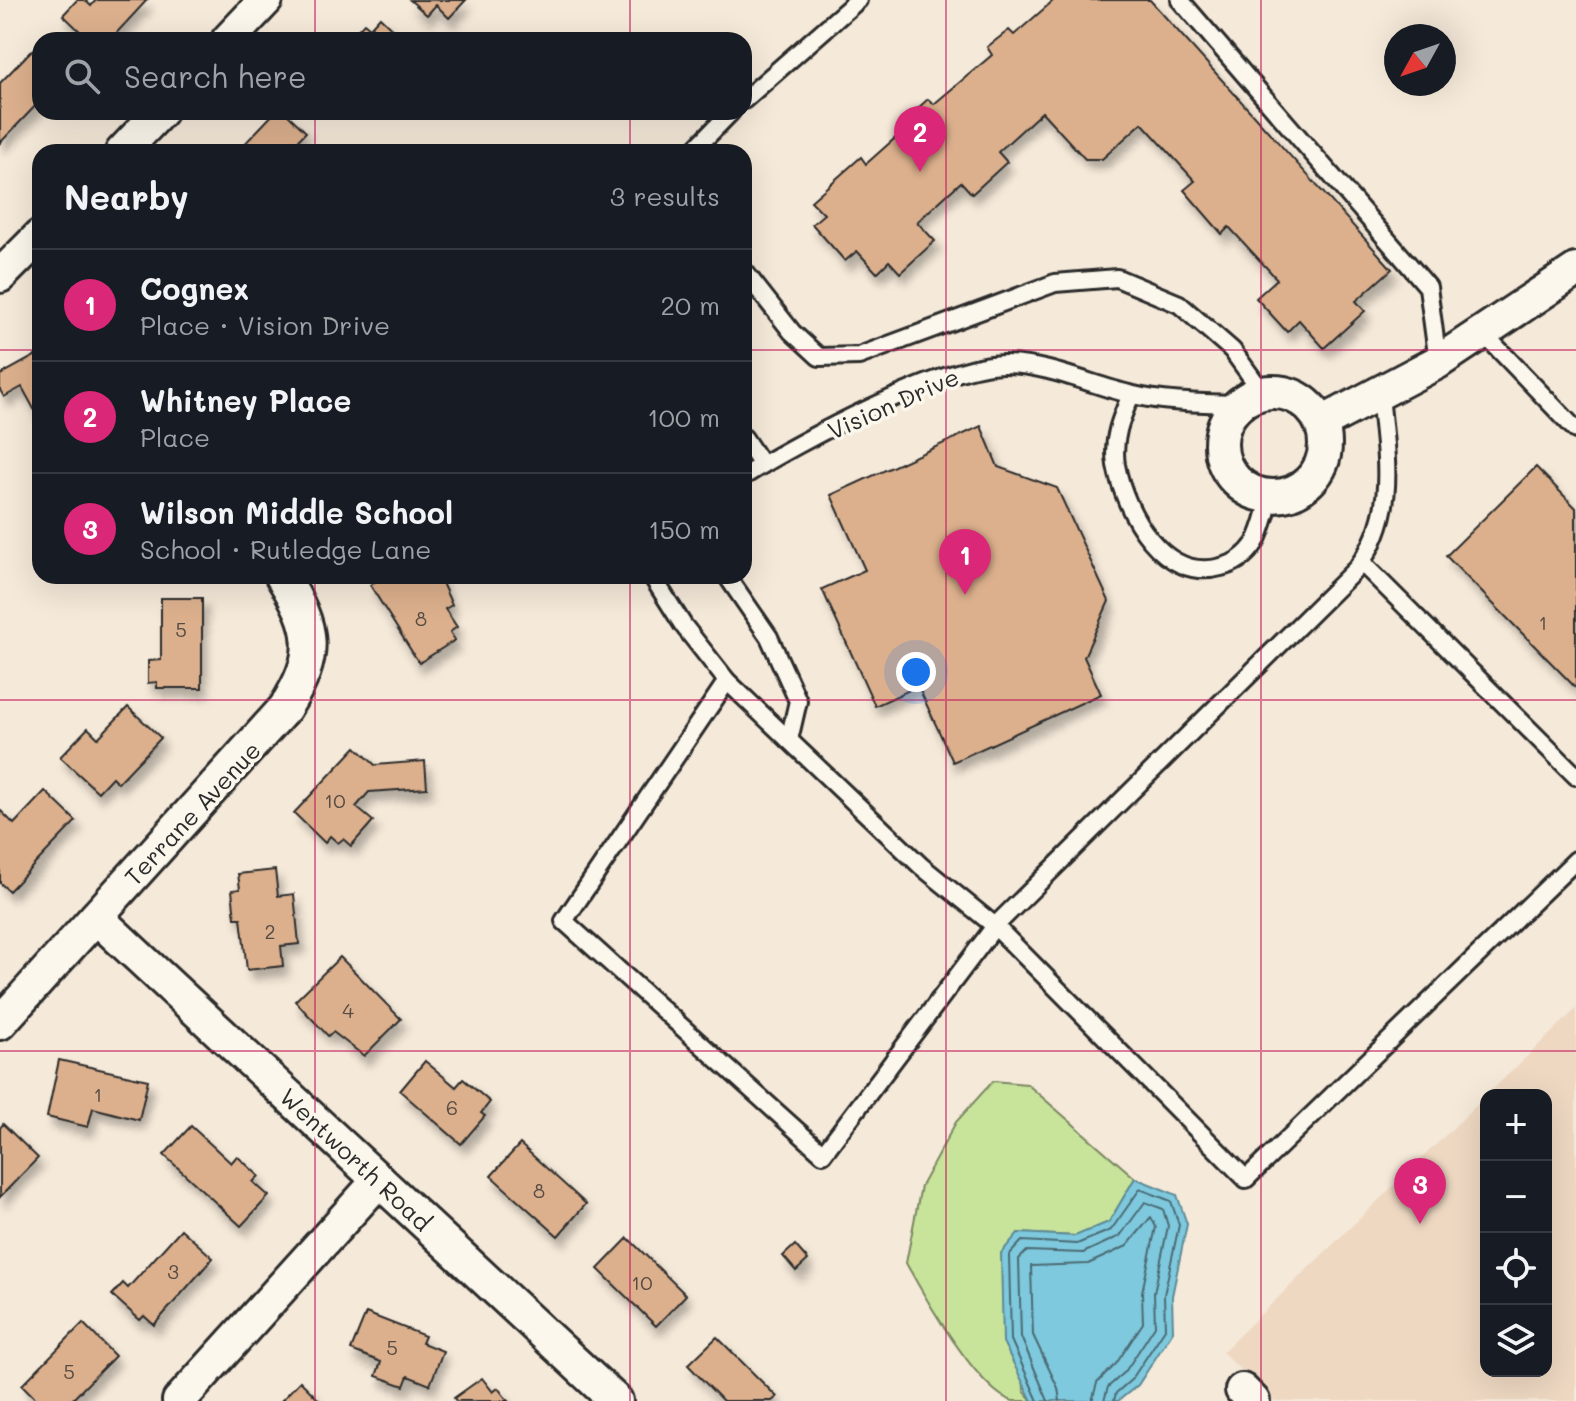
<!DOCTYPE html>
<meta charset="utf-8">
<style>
body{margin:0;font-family:Mali,sans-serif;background:#20242c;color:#f1f3f6}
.controls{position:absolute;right:24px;bottom:24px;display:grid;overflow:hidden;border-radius:16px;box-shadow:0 8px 32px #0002}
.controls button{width:72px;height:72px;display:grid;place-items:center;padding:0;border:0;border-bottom:2px solid #363941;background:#171b24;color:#f1f3f6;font:40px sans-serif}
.compass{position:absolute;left:1384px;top:24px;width:72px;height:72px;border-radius:50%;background:#171b24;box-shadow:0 8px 32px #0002;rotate:230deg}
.you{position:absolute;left:916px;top:672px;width:28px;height:28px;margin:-20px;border:6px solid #fff;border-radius:50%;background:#1a73e8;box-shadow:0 0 0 12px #1a73e833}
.badge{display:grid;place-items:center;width:52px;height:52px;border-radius:50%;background:#db2777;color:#fff;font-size:26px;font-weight:700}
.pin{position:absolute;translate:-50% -66px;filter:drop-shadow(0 2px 4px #0008)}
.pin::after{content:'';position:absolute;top:42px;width:28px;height:24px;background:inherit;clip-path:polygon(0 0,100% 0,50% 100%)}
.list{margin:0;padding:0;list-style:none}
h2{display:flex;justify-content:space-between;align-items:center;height:104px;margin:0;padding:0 32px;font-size:34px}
h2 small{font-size:26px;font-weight:400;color:#9ea1a6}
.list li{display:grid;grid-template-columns:52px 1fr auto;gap:24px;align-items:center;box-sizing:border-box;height:112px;padding:0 32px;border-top:2px solid #363941}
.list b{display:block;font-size:30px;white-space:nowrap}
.list p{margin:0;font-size:26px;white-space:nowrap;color:#9ea1a6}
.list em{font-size:26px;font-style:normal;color:#9ea1a6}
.icon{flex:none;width:44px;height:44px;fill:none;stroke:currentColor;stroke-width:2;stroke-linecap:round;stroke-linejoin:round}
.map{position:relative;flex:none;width:1576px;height:1401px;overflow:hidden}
.search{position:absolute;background:#171b24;box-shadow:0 8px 32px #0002;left:32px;top:32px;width:720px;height:88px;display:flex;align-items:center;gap:20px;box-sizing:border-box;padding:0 28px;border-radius:24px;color:#9ea1a6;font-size:30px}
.panel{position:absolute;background:#171b24;box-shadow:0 8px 32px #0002;left:32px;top:144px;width:720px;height:440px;border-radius:24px}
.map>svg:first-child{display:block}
.built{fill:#eed8c2}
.green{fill:#c8e39a;stroke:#7a8762;stroke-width:2}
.water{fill:#7ec9de;stroke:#5d8a96;stroke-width:2}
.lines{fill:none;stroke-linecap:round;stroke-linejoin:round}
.shore{stroke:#4c6a73;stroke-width:2}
.building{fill:#dcb08d;stroke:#2b2b2b;stroke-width:2;filter:url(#shadow)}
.service-casing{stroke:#2b2b2b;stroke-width:22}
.minor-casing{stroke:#2b2b2b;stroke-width:38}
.service{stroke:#fbf7ec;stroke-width:16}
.minor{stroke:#fbf7ec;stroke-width:32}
.grid{fill:none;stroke:#c2185b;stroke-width:2;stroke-opacity:0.55}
.labels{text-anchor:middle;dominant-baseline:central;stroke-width:7;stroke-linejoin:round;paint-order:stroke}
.number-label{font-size:20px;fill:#574c44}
.street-label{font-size:24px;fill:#2b2b2b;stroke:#fbf7ec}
</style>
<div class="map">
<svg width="1576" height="1401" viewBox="0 0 1576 1401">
<defs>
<filter id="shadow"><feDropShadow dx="5" dy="9" stdDeviation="4" flood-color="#0004"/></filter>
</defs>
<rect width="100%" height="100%" fill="#f5e9d9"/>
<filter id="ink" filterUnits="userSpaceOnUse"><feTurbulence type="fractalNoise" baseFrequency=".0125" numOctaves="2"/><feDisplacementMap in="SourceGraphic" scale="16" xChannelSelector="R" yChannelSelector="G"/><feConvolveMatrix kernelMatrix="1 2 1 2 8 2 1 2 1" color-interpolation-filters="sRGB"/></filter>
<g filter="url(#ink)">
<polygon class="built" points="1576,1009 1576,1401 1274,1401 1222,1352 1486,1096 1486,1371 1546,1371 1546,1095 1487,1095"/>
<path class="green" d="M 993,1081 L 1027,1084 L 1135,1178 L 1109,1222 L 1076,1236 L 1018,1233 L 1024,1391 L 1032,1401 C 1026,1401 1018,1401 1013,1401 C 979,1393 923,1294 906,1263 L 921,1186 L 956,1122 Z"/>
<polygon class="water" points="1135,1178 1177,1195 1187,1224 1172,1296 1173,1331 1138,1385 1118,1401 1032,1401 1003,1342 1001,1253 1018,1233 1075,1236 1109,1222"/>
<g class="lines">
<g class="shore">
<polyline points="1038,1401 1011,1340 1009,1255 1022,1241 1077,1244 1111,1230 1140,1189 1171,1201 1179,1225 1164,1295 1165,1329 1132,1379 1116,1393 1114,1401"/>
<polyline points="1048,1401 1021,1337 1019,1259 1027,1251 1083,1253 1120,1236 1145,1202 1163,1209 1168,1226 1154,1293 1155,1326 1125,1372 1108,1387 1104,1401"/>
<polyline points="1060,1401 1058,1388 1033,1335 1031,1266 1088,1264 1127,1246 1151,1217 1156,1227 1142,1292 1143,1323 1116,1364 1097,1383 1092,1401"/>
</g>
</g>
<g class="building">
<polygon points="77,0 85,0 91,6 96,0 147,0 110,40 89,40 63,15"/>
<polygon points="410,0 466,0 449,18 436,5 427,15"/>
<polygon points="1054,0 1150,0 1392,269 1356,301 1365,311 1324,348 1299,320 1287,332 1256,298 1277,279 1229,227 1222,234 1184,190 1195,181 1142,123 1102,159 1085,159 1042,112 998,152 1007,162 972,194 961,182 917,222 935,241 900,273 889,261 877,273 857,251 845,261 812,224 824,214 811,201 861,157 866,164 911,124 906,119 928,99 934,104 992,55 987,47 1009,30 1014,35"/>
<polygon points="380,17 404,40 348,40 364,23 370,28"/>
<polygon points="32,50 40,57 40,101 0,143 0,83"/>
<polygon points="275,112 285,112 306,132 287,152 237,152"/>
<polygon points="40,353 40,420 22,387 4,397 0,390 0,375"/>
<polygon points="981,426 998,467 1057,488 1109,601 1084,657 1101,694 953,762 918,686 875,706 822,589 865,570 831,495"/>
<polygon points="1536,467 1576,508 1576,688 1446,556"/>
<polygon points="384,576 439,576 452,605 445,609 457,627 450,632 455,640 419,663 370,585"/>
<polygon points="161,598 202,598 202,688 157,688 157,682 148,683 148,661 161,660"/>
<polygon points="128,707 161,738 118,783 112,777 98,792 60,757 88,728 98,738"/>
<polygon points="356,747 375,765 425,761 427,788 369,792 356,807 373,821 351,846 343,839 338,843 330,836 325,843 294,813"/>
<polygon points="45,791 76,821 9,891 0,883 0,810 14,824"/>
<polygon points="275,870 278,896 294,894 299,944 281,946 283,966 247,970 241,918 235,918 232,890 240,889 238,874"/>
<polygon points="340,957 401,1019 364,1056 333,1032 328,1036 295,1001"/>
<polygon points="59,1060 148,1080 139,1120 93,1108 88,1127 47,1117"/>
<polygon points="425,1061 456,1087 463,1079 490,1102 481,1113 485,1116 461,1144 400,1091"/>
<polygon points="3,1124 38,1158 0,1197 0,1128"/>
<polygon points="191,1126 231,1163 237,1156 259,1176 253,1182 269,1196 241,1226 164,1155"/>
<polygon points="520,1144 586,1204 558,1236 491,1176"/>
<polygon points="181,1229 213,1258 154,1325 144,1316 140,1320 112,1295 123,1283 128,1288"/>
<polygon points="628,1238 686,1295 656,1326 598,1269"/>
<polygon points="795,1245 808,1260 796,1271 783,1256"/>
<polygon points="366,1313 425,1336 422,1343 443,1351 430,1385 408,1376 404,1386 376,1376 381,1362 351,1350"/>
<polygon points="83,1323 115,1356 71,1401 38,1401 22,1385"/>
<polygon points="717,1337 777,1397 772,1401 723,1401 688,1365"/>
<polygon points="482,1378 493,1392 498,1388 508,1401 456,1401 454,1398"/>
<polygon points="300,1381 320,1401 281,1401"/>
</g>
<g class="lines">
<g class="service-casing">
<g id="service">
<polyline points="1180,0 1428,287 1438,362"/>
<polyline points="744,100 858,0"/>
<polyline points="692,152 731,112"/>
<polyline points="744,271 792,332 819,357 859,356 1055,283 1117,278 1179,304 1232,350 1263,393"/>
<polyline points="1484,334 1576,430"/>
<path d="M 1131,395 C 1121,418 1112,439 1116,465 C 1125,513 1164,583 1221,567 C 1235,564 1247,555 1255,543 C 1263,530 1266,511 1271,497"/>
<polyline points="744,438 762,465"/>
<path d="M 744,476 C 796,443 946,363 1005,364 C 1046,364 1089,384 1129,394 C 1165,403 1202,403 1238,404"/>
<polyline points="1361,562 1576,776"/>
<polyline points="652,576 683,625 727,681 921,866 995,926 1246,1179 1576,860"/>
<polyline points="727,576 769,637 798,701 789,740"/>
<path d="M 727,681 L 564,921 L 823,1154 L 995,926 L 1357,568 C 1398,513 1386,459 1380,395"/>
</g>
</g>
<g class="minor-casing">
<g id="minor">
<polyline points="228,40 266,0"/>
<polyline points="122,152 160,112"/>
<polyline points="0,276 40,236"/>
<circle cx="1273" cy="444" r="52"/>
<polyline points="1322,423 1438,362 1576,270"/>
<polyline points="96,917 616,1401"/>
<path d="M 0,1023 L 285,708 C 319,654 315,629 282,576"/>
<polyline points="1242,1390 1253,1401"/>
<polyline points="179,1401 379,1180"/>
</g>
</g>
<use href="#service" class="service"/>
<use href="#minor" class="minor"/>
</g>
</g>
<path class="grid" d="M 315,0 L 315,40M 630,0 L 630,40M 946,0 L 946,1401M 1261,0 L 1261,1401M 315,112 L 315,152M 630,112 L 630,152M 0,350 L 40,350M 744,350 L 1576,350M 315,576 L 315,1401M 630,576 L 630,1401M 0,700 L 1576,700M 0,1051 L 1576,1051"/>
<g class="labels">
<g class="number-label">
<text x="421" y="618">8</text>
<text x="1543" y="622">1</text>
<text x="181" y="629">5</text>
<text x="335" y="800">10</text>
<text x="270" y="931">2</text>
<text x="348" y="1010">4</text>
<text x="98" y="1094">1</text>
<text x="452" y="1107">6</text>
<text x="539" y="1190">8</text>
<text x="173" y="1271">3</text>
<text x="642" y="1282">10</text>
<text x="392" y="1347">5</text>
<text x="69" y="1371">5</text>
</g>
<g class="street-label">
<text transform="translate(893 403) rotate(-24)">Vision Drive</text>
<text transform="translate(192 813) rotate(-47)">Terrane Avenue</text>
<text transform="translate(356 1159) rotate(43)">Wentworth Road</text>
</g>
</g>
</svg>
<div class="controls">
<button>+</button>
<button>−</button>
<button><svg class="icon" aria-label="locate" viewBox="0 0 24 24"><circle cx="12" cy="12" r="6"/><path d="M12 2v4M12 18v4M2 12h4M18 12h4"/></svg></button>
<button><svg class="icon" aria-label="layers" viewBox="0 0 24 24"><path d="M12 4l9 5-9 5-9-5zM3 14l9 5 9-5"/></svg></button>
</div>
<svg class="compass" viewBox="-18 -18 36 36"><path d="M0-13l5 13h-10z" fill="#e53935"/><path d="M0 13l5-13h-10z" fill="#9ea1a6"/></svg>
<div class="you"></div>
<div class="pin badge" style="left:965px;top:595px">1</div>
<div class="pin badge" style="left:920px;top:172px">2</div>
<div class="pin badge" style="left:1420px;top:1224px">3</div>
<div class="search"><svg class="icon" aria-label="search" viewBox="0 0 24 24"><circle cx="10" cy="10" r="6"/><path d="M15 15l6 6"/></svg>Search here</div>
<section class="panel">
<h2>Nearby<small>3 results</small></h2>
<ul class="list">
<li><span class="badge">1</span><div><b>Cognex</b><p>Place · Vision Drive</p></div><em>20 m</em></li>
<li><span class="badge">2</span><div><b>Whitney Place</b><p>Place</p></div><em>100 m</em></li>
<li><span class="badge">3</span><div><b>Wilson Middle School</b><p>School · Rutledge Lane</p></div><em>150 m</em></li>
</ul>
</section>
</div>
